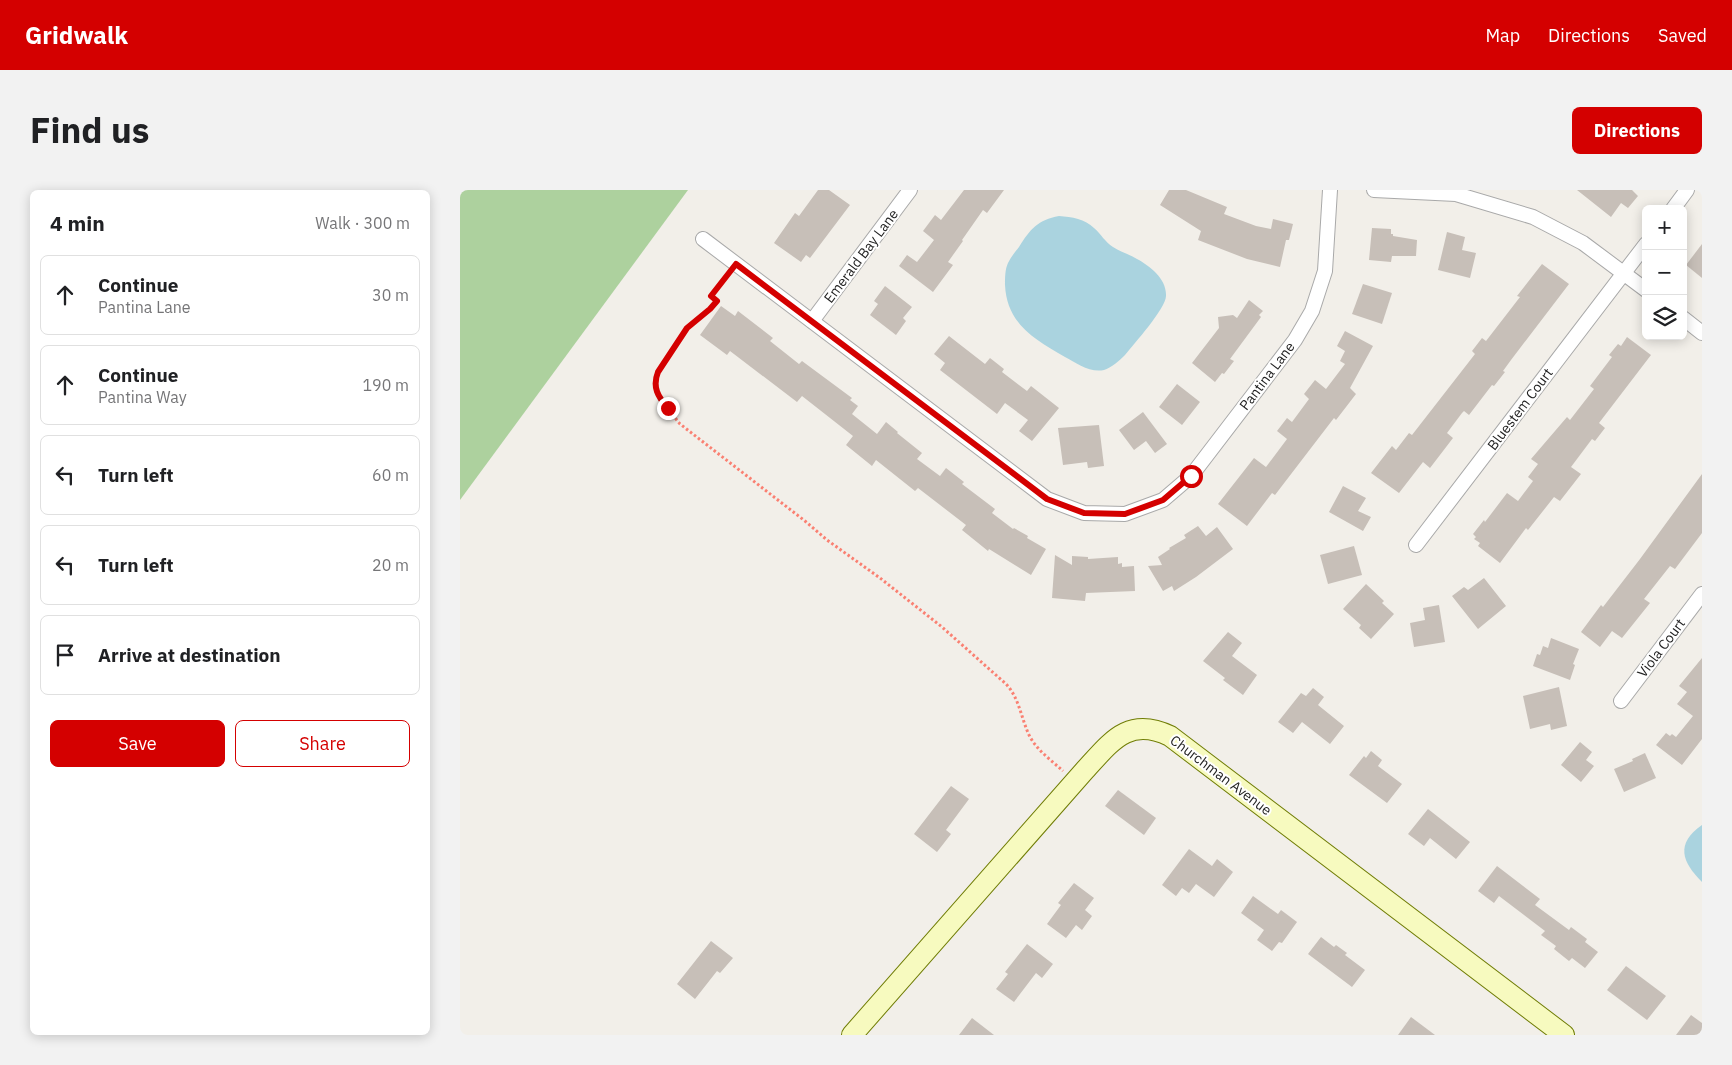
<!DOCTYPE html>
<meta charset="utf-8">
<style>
body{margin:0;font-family:"IBM Plex Sans",sans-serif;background:#f2f2f2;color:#202124}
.controls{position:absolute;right:15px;top:15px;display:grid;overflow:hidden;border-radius:8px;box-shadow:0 2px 12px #0003}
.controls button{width:45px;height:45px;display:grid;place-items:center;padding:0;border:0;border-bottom:1px solid #e0e0e0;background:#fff;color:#202124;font:25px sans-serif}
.stop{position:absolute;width:15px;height:15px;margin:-11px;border:4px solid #d40000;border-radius:50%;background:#fff}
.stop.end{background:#d40000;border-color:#fff;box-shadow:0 1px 5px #0008}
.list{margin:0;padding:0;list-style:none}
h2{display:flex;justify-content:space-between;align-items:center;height:65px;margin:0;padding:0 20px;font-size:21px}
h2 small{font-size:16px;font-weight:400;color:#757577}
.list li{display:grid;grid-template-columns:32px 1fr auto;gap:15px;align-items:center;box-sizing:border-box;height:80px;margin:0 10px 10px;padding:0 10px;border:1px solid #e0e0e0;border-radius:8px}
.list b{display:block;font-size:19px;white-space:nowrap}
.list p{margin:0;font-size:16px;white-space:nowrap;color:#757577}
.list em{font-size:16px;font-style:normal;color:#757577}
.actions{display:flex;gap:10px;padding:15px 20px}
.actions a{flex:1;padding:11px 0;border:1px solid #d40000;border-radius:8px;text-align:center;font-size:18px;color:#d40000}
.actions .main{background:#d40000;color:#fff}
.icon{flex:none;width:28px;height:28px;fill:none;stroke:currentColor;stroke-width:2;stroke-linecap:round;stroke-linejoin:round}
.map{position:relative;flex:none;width:1242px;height:845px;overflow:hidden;border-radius:8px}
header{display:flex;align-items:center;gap:30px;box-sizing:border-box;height:70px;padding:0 25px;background:#d40000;color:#fff}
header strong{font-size:24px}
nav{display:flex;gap:28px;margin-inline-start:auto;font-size:18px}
.intro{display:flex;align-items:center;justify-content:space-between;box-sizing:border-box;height:120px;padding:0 30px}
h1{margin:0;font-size:35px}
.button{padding:12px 22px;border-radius:8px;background:#d40000;color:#fff;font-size:18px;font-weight:700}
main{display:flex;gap:30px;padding:0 30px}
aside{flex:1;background:#fff;border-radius:8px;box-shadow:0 2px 12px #0003}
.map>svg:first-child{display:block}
.forest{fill:#add19e}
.water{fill:#aad3df}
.building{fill:#c7bfb8}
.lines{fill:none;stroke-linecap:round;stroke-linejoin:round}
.street-casing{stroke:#a9a9a9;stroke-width:16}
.secondary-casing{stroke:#707d05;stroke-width:22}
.path{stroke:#fa8072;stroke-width:3;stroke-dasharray:2.5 2.5;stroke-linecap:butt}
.street{stroke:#fff;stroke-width:14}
.secondary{stroke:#f7fabf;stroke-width:20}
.route{stroke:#d40000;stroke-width:6}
.labels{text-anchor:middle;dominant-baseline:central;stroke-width:4;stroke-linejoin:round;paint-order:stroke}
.street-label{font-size:14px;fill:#222;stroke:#fff}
</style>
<header>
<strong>Gridwalk</strong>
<nav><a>Map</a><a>Directions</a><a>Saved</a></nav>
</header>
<div class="intro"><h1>Find us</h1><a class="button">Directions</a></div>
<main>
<aside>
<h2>4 min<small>Walk · 300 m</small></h2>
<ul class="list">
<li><svg class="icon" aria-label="ahead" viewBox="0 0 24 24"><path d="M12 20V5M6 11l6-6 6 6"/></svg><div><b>Continue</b><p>Pantina Lane</p></div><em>30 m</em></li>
<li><svg class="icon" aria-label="ahead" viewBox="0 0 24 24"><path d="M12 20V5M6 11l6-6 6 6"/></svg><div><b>Continue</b><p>Pantina Way</p></div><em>190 m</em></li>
<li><svg class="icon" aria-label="left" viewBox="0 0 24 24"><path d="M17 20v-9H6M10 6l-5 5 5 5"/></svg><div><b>Turn left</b></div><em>60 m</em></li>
<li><svg class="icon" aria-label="left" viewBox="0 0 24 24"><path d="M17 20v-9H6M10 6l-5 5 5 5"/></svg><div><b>Turn left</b></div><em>20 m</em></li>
<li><svg class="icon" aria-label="arrive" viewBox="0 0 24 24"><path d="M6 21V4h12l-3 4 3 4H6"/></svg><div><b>Arrive at destination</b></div></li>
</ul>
<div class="actions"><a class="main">Save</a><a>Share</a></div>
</aside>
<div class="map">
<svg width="1242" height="845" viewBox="0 0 1242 845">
<rect width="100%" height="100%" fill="#f2efe9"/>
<polygon class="forest" points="0,0 228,0 0,310"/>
<g class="water">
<path d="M 599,26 C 612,27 625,29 634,38 C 641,44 645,52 653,57 C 660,62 669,64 677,69 C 690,76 707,89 706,106 C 706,118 674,154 665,165 C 660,170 651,178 644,180 C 630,183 616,173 605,167 C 574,149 547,134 545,95 C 545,88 545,79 548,73 C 551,67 555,62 559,57 C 570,39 578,30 599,26 Z"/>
<path d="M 1242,635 L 1242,692 C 1222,672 1215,654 1242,635 Z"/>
</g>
<g class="building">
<polygon points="358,0 369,0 390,15 350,68 346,65 341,72 314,53 335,23 339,26"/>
<polygon points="504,0 544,0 527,23 523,20 502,50 503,51 488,72 493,75 473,102 439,76 447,65 457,72 474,50 463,41 475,25 481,30"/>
<polygon points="709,0 726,0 767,17 764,24 796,36 811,39 813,29 833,34 829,50 826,50 820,77 787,69 738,50 741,41 700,15"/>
<polygon points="1117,0 1172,0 1178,6 1168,18 1161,13 1151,27"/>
<polygon points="912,38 931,39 931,44 933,44 933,46 957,50 956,66 932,66 931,72 909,70"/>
<polygon points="987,42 1005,47 1002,60 1016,63 1010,88 978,80"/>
<polygon points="1242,54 1242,88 1226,75"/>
<polygon points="1082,74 1109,94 1051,170 1043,181 1045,182 1034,196 1032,195 1009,225 1004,221 1002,223 987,243 993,248 970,278 963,272 939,303 911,283 932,256 936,260 949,243 952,245 1015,164 1012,161 1022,148 1026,151 1060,107 1057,106"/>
<polygon points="903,94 932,103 922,134 892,124"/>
<polygon points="425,96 452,117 443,128 446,131 436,145 410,125 418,114 414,111"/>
<polygon points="789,110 803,121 799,125 801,127 770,169 774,171 764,184 762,183 755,192 732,173 759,138 758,127 773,125 777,128"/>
<polygon points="261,116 275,126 278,121 313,148 310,151 339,174 342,171 392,208 390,210 398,216 392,224 417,244 426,232 438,242 437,243 462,263 457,269 480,286 486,278 504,292 502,294 535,319 532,323 553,339 554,338 568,346 567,348 586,359 571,385 529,359 528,361 502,340 506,335 458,298 455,301 416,270 412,276 386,255 393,246 342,206 337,212 270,161 267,165 240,145"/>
<polygon points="885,141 913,156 890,198 896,204 876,230 874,228 815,305 812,303 787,336 758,314 794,268 806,277 827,249 817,241 827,228 832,232 849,209 844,204 855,190 866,199 885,174 880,171 885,161 877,156"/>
<polygon points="489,146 525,174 530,168 544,179 542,182 567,201 571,196 599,218 572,251 559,241 568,230 545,213 537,224 480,180 485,173 474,164"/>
<polygon points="1167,147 1191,165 1139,233 1145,238 1135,251 1132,249 1111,277 1121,284 1100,311 1094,307 1068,340 1066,338 1040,373 1018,356 1020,353 1014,349 1016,347 1013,344 1024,330 1025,332 1047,303 1058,311 1073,291 1068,287 1078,274 1071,269 1107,227 1110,230 1134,199 1130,196 1152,167 1149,165 1158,154 1161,156"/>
<polygon points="717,194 740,212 722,235 699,217"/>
<polygon points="683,222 707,254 695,263 686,251 674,260 659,240"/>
<polygon points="639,235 644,276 628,278 627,272 603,275 598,238"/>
<polygon points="1242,284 1242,343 1215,379 1210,376 1184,409 1190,413 1162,448 1152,441 1140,457 1121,442 1141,415 1143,417 1180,369"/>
<polygon points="883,296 906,308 898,321 911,327 903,341 869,322"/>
<polygon points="738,336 746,346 757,337 773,359 736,387 714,401 712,396 703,401 688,376 702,375 698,367 710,359 709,358 726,348 724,345"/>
<polygon points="894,356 902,385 868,394 860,365"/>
<polygon points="595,365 612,375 612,366 628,367 628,369 658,367 658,374 662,373 662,377 674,376 675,401 626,403 625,411 592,408"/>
<polygon points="1024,388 1046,416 1018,439 992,406 1004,397 1008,400"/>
<polygon points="906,394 924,411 922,413 934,424 911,449 899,438 901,435 883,419"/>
<polygon points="979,415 985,452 954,457 950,433 965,430 963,418"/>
<polygon points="768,442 782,453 772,466 797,485 783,505 763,490 765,488 743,471"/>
<polygon points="1091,448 1119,459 1113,474 1115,475 1110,490 1073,476 1077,464 1080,465 1083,456 1088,458"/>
<polygon points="1242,468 1242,549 1222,575 1196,555 1206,543 1210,546 1212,544 1216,547 1233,526 1217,514 1227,502 1219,496"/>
<polygon points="1099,497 1107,536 1091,540 1090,534 1070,539 1063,506"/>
<polygon points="853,498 864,507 858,515 884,536 870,554 842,532 833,543 818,532 841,503 846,506"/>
<polygon points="1120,552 1132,562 1126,570 1134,576 1121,592 1101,575"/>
<polygon points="911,561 922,570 918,576 942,594 927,613 889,585 904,566 906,568"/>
<polygon points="1185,563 1196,588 1164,602 1154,579 1173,571 1172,569"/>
<polygon points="491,596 509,609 486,640 491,644 477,662 454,644"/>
<polygon points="658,600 696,628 684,645 645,616"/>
<polygon points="968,619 1010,652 996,669 970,648 964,656 948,644"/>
<polygon points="729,659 752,676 757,669 773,682 754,707 736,694 729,703 722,698 716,706 702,695"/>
<polygon points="1037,676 1080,709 1075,715 1109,740 1111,737 1127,749 1125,752 1138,762 1125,778 1112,768 1109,771 1094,759 1096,756 1081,745 1085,741 1039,706 1034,713 1018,701"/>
<polygon points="614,693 634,708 625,720 632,726 622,740 616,735 606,748 587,734 601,715 598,713"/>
<polygon points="793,706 818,724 821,720 837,732 822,753 819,752 812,761 797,750 804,740 781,723"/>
<polygon points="861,747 874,757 876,755 887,763 885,765 905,780 892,797 848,764"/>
<polygon points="251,751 273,768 260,783 257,781 235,809 217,794"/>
<polygon points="567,754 593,774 582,788 576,783 554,812 536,799 548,784 545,782"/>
<polygon points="1166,776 1206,806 1187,830 1147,800"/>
<polygon points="1231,825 1242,833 1242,845 1216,845"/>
<polygon points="951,827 975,845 938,845"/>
<polygon points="512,828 534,845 499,845"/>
</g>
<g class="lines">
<g class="street-casing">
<g id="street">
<polyline points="914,0 996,4 1073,27 1123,53 1186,100"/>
<polyline points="1213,19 1227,0"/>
<polyline points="243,49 587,309 624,323 665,324 703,310 731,286 835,150 852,121 865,81 870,0"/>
<polyline points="1223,128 1242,143"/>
<polyline points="352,131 450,0"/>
<polyline points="956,355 1186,54"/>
<polyline points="1161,511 1242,404"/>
</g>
</g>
<g class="secondary-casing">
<path id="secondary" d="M 392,845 L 625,580 C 651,552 668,526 710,546 L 1104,845"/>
</g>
<path class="path" d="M 267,86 L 251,106 L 257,111 L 250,119 L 227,138 L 198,182 L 195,189 L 195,198 L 200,209 L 220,234 L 345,331 L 367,350 L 420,388 L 482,437 L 546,494 C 560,509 561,529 570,547 C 578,561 592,571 603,581"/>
<use href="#street" class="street"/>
<use href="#secondary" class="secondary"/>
</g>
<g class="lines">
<path class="route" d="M 208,218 C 198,207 192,197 198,182 L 227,138 L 250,119 L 257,111 L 251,106 L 276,74 L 587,309 L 624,323 L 665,324 L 703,310 L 731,286"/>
</g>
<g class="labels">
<g class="street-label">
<text transform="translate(401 66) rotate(-53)">Emerald Bay Lane</text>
<text transform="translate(807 186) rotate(-53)">Pantina Lane</text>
<text transform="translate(1060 219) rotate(-53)">Bluestem Court</text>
<text transform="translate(1201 458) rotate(-53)">Viola Court</text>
<text transform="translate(761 585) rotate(37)">Churchman Avenue</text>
</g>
</g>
</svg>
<div class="controls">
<button>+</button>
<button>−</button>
<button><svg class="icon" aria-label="layers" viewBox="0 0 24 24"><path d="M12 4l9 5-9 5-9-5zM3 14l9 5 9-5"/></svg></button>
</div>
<div class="stop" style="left:731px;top:286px"></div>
<div class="stop end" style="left:208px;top:218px"></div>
</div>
</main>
